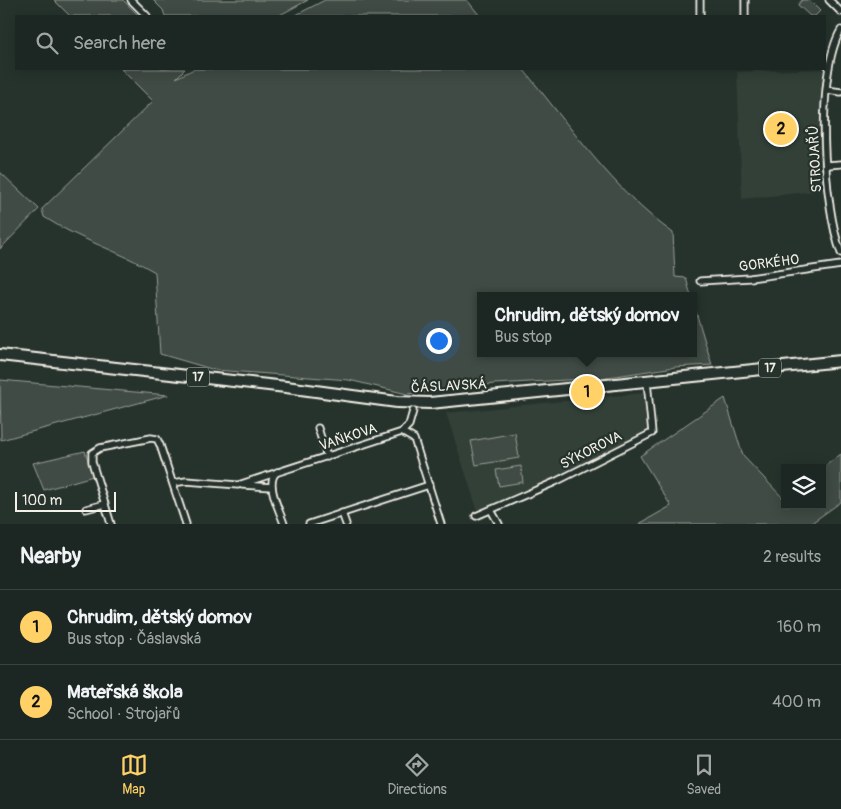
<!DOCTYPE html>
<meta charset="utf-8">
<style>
body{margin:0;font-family:Pangolin,sans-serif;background:#29322f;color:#f1f3f6}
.controls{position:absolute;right:15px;bottom:15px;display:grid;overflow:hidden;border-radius:0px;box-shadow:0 2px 12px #0003}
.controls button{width:45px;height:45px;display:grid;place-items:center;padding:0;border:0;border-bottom:1px solid #3a4340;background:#1c2622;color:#f1f3f6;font:25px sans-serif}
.scale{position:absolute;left:15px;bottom:12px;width:101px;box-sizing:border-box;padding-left:5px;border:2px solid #f4f1e8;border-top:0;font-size:14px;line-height:18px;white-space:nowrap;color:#f4f1e8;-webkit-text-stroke:4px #26332d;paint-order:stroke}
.you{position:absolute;left:438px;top:340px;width:18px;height:18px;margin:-12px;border:4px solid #fff;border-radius:50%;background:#1a73e8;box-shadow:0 0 0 8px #1a73e833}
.badge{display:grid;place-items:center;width:32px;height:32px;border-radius:50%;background:#ffd166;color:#111;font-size:16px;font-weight:700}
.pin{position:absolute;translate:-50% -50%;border:2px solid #fff;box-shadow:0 1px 5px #0006}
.popup{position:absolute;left:477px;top:292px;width:220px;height:65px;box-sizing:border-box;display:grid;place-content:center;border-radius:0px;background:#1c2622;filter:drop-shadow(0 1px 4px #0005);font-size:16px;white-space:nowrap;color:#a0a5a5}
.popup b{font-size:19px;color:#f1f3f6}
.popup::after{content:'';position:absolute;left:50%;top:100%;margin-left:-10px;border:10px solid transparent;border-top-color:#1c2622}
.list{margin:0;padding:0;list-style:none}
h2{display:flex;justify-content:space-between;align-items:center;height:65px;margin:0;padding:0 20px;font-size:21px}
h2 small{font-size:16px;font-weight:400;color:#a0a5a5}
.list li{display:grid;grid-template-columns:32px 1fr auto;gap:15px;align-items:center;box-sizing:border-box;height:75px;padding:0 20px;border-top:1px solid #3a4340}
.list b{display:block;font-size:19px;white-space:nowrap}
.list p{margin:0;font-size:16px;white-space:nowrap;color:#a0a5a5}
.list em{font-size:16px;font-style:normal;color:#a0a5a5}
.icon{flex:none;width:28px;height:28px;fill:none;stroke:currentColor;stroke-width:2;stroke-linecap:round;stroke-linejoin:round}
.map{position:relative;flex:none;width:841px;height:524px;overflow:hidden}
.search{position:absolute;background:#1c2622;box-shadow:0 2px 12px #0003;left:15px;right:15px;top:15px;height:55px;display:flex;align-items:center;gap:12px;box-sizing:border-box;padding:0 18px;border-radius:0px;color:#a0a5a5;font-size:19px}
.sheet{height:215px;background:#1c2622}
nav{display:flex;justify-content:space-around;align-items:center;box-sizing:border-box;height:70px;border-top:1px solid #3a4340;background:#1c2622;font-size:14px;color:#a0a5a5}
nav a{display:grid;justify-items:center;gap:2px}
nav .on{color:#ffd166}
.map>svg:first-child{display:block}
.built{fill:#333f39}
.green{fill:#414b45;stroke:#9a9e96}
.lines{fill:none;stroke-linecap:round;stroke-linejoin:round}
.minor-casing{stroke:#f4f1e8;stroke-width:9}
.primary-casing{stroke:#f4f1e8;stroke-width:14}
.minor{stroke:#26332d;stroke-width:5.5}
.primary{stroke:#26332d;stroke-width:10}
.labels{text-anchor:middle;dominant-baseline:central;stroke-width:4.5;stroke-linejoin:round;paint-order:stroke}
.shield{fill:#26332d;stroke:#b6b8b0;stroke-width:1}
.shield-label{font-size:12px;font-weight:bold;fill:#f4f1e8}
.street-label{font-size:14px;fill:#f4f1e8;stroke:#26332d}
</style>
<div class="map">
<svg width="841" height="524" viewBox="0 0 841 524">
<rect width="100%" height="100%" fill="#26332d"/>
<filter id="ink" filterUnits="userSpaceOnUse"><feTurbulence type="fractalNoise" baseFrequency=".02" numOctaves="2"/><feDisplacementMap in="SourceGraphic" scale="10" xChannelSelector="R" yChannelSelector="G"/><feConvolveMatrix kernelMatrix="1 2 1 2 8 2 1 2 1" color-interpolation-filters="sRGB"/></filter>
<g filter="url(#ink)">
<g class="built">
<polygon points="824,69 822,123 825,190 742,199 737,72"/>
<polygon points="643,393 648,430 554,479 478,512 446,413"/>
</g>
<g class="green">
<polygon points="54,0 123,0 139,16 70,16"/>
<polygon points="153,0 308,0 278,16 165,16 163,10"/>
<polygon points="325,0 467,0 480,16 294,16"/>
<polygon points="802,0 809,0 820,11 815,16 810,16 798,5"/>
<path d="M 121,69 L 185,69 L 176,78 L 194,69 L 523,69 C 570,126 613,190 673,233 L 675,277 L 686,278 L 691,296 L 481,296 L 481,353 L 693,353 L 693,302 L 712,365 L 675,367 L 602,378 L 494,384 L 407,394 L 349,380 L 215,370 L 160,354 L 155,272 C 120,251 79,240 44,217 L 42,209 L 153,101 Z"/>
<polygon points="0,172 39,209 0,249"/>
<polygon points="0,380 168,395 1,440"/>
<polygon points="725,398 743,456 782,497 785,496 785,505 822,505 822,468 841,454 841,502 810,524 639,524 671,506 640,456"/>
<polygon points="515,433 519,458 476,465 471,441"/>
<polygon points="85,451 93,476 44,490 33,463"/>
<polygon points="521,466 523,482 499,486 496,470"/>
</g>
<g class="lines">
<g class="minor-casing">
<g id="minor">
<polyline points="131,0 147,16"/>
<polyline points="700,0 700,16"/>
<polyline points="745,0 745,16"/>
<polyline points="829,0 841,12"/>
<path d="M 841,30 C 815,74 823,205 841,253"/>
<polyline points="827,90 841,92"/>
<polyline points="827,165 841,164"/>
<polyline points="700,281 750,278 841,265"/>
<polyline points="318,428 327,457"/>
<polyline points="402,432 414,439 441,524"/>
<path d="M 277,472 C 264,482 280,511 284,524"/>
<polyline points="173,483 186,481 238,485 402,432 409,425 413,411"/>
<polyline points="242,485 272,487"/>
<polyline points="86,509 105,504"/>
<polyline points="491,510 499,524"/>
<polyline points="342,513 346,524"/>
<polyline points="476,516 555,482 652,433 647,381"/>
<polyline points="111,524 92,462 92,453 100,448 151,438 157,439 160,445 186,524"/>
<polyline points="309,524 429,485"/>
</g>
</g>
<g class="primary-casing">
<polyline id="primary" points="0,355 286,387 397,402 430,403 841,361"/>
</g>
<use href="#minor" class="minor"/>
<use href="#primary" class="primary"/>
</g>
</g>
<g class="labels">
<g class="shield">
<rect x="759" y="358.5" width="22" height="19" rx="4"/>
<rect x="187" y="367.5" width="22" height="19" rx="4"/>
</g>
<g class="shield-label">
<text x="770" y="368">17</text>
<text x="198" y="377">17</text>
</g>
<g class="street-label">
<text transform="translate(815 159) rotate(-93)">STROJAŘŮ</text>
<text transform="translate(769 263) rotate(-7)">GORKÉHO</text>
<text transform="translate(449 386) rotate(-3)">ČÁSLAVSKÁ</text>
<text transform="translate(348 437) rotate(-18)">VAŇKOVA</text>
<text transform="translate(591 450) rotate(-27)">SÝKOROVA</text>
</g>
</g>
</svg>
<div class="controls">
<button><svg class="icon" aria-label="layers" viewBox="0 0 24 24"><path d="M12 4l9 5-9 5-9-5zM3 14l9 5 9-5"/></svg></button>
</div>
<div class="scale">100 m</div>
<div class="you"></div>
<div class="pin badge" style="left:587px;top:392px">1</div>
<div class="popup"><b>Chrudim, dětský domov</b>Bus stop</div>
<div class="pin badge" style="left:781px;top:129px">2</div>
<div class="search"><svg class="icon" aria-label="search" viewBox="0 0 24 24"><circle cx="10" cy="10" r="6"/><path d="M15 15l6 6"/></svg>Search here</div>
</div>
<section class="sheet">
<h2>Nearby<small>2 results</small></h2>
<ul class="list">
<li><span class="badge">1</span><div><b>Chrudim, dětský domov</b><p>Bus stop · Čáslavská</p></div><em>160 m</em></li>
<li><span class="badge">2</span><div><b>Mateřská škola</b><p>School · Strojařů</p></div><em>400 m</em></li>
</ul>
</section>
<nav>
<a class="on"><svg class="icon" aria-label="map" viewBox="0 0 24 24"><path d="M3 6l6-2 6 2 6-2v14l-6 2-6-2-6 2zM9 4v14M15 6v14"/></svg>Map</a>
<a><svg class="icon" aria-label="directions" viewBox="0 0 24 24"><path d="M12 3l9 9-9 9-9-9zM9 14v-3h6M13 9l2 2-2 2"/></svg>Directions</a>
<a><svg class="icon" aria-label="saved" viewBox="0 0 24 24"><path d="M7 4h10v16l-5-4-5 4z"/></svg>Saved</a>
</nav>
